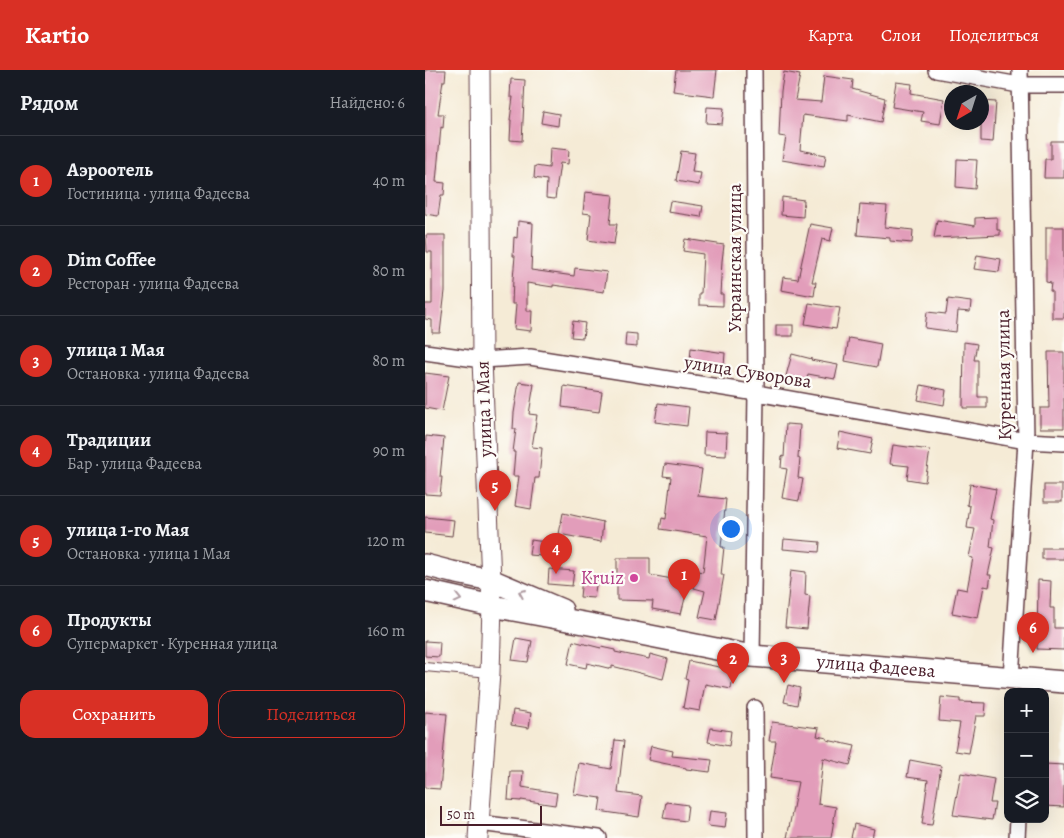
<!DOCTYPE html>
<html lang="ru">
<meta charset="utf-8">
<style>
body{margin:0;font-family:Alegreya,serif;background:#242831;color:#f1f3f6}
.controls{position:absolute;right:15px;bottom:15px;display:grid;overflow:hidden;border-radius:10px;box-shadow:0 5px 20px #0002}
.controls button{width:45px;height:45px;display:grid;place-items:center;padding:0;border:0;border-bottom:1px solid #363941;background:#171b24;color:#f1f3f6;font:25px sans-serif}
.compass{position:absolute;left:519px;top:15px;width:45px;height:45px;border-radius:50%;background:#171b24;box-shadow:0 5px 20px #0002;rotate:219deg}
.scale{position:absolute;left:15px;bottom:12px;width:102px;box-sizing:border-box;padding-left:5px;border:2px solid #4a1f2b;border-top:0;font-size:14px;line-height:18px;white-space:nowrap;color:#4a1f2b;-webkit-text-stroke:4px #fdfcf7;paint-order:stroke}
.you{position:absolute;left:305px;top:458px;width:18px;height:18px;margin:-12px;border:4px solid #fff;border-radius:50%;background:#1a73e8;box-shadow:0 0 0 8px #1a73e833}
.badge{display:grid;place-items:center;width:32px;height:32px;border-radius:50%;background:#d93025;color:#fff;font-size:16px;font-weight:700}
.pin{position:absolute;translate:-50% -41px;filter:drop-shadow(0 1px 2px #0008)}
.pin::after{content:'';position:absolute;top:26px;width:18px;height:15px;background:inherit;clip-path:polygon(0 0,100% 0,50% 100%)}
.list{margin:0;padding:0;list-style:none}
h2{display:flex;justify-content:space-between;align-items:center;height:65px;margin:0;padding:0 20px;font-size:21px}
h2 small{font-size:16px;font-weight:400;color:#9ea1a6}
.list li{display:grid;grid-template-columns:32px 1fr auto;gap:15px;align-items:center;box-sizing:border-box;height:90px;padding:0 20px;border-top:1px solid #363941}
.list b{display:block;font-size:19px;white-space:nowrap}
.list p{margin:0;font-size:16px;white-space:nowrap;color:#9ea1a6}
.list em{font-size:16px;font-style:normal;color:#9ea1a6}
.actions{display:flex;gap:10px;padding:15px 20px}
.actions a{flex:1;padding:11px 0;border:1px solid #d93025;border-radius:15px;text-align:center;font-size:18px;color:#d93025}
.actions .main{background:#d93025;color:#fff}
.icon{flex:none;width:28px;height:28px;fill:none;stroke:currentColor;stroke-width:2;stroke-linecap:round;stroke-linejoin:round}
.map{position:relative;flex:none;width:639px;height:768px;overflow:hidden}
header{display:flex;align-items:center;gap:30px;box-sizing:border-box;height:70px;padding:0 25px;background:#d93025;color:#fff}
header strong{font-size:24px}
nav{display:flex;gap:28px;margin-inline-start:auto;font-size:18px}
main{display:flex}
aside{flex:1;background:#171b24}
.map>svg:first-child{display:block}
.building{fill:#e29dba}
.lines{fill:none;stroke-linecap:round;stroke-linejoin:round}
.service-casing{stroke:#643e45;stroke-width:10}
.minor-casing{stroke:#643e45;stroke-width:18}
.tertiary-casing{stroke:#643e45;stroke-width:21}
.secondary-casing{stroke:#643e45;stroke-width:24}
.service{stroke:#fff;stroke-width:8}
.minor{stroke:#fff;stroke-width:15}
.tertiary{stroke:#fff;stroke-width:19}
.secondary{stroke:#fff;stroke-width:21}
.oneway{stroke:#ae9aa0}
.hotel-dot{fill:#d1479c;stroke:#fdfcf7;stroke-width:2}
.labels{text-anchor:middle;dominant-baseline:central;stroke-width:4.5;stroke-linejoin:round;paint-order:stroke}
.street-label{font-size:19px;fill:#4a1f2b;stroke:#fdfcf7}
.hotel-label{font-size:19px;fill:#b23c85;stroke:#fdfcf7;text-anchor:end}
</style>
<header>
<strong>Kartio</strong>
<nav><a>Карта</a><a>Слои</a><a>Поделиться</a></nav>
</header>
<main>
<aside>
<h2>Рядом<small>Найдено: 6</small></h2>
<ul class="list">
<li><span class="badge">1</span><div><b>Аэроотель</b><p>Гостиница · улица Фадеева</p></div><em>40 m</em></li>
<li><span class="badge">2</span><div><b>Dim Coffee</b><p>Ресторан · улица Фадеева</p></div><em>80 m</em></li>
<li><span class="badge">3</span><div><b>улица 1 Мая</b><p>Остановка · улица Фадеева</p></div><em>80 m</em></li>
<li><span class="badge">4</span><div><b>Традиции</b><p>Бар · улица Фадеева</p></div><em>90 m</em></li>
<li><span class="badge">5</span><div><b>улица 1-го Мая</b><p>Остановка · улица 1 Мая</p></div><em>120 m</em></li>
<li><span class="badge">6</span><div><b>Продукты</b><p>Супермаркет · Куренная улица</p></div><em>160 m</em></li>
</ul>
<div class="actions"><a class="main">Сохранить</a><a>Поделиться</a></div>
</aside>
<div class="map">
<svg width="639" height="768" viewBox="0 0 639 768">
<rect width="100%" height="100%" fill="#fdfcf7"/>
<filter id="ink" filterUnits="userSpaceOnUse"><feTurbulence type="fractalNoise" baseFrequency=".02" numOctaves="2"/><feDisplacementMap in="SourceGraphic" scale="10" xChannelSelector="R" yChannelSelector="G"/><feConvolveMatrix kernelMatrix="1 2 1 2 8 2 1 2 1" color-interpolation-filters="sRGB"/></filter>
<filter id="wash" filterUnits="userSpaceOnUse"><feTurbulence type="fractalNoise" baseFrequency=".0096" numOctaves="4" result="noise"/><feDisplacementMap in="SourceGraphic" scale="20" xChannelSelector="R" yChannelSelector="G"/><feGaussianBlur stdDeviation="1.12" result="paint"/><feColorMatrix in="noise" values="0 0 0 0 0 0 0 0 0 0 0 0 0 0 0 0 0 1.4 0 .05"/><feComposite in="paint" operator="in"/></filter>
<g filter="url(#wash)">
<rect width="100%" height="100%" fill="#f5ebd6"/>
<g id="blocks">
<g class="building">
<polygon points="0,0 21,0 20,11 18,11 13,44 19,44 18,58 16,57 11,112 20,113 19,125 16,125 13,146 0,144"/>
<polygon points="251,0 292,0 289,26 248,21"/>
<polygon points="359,2 375,5 370,30 396,32 399,6 428,10 427,19 460,28 456,52 423,45 423,51 378,45 375,80 401,85 399,97 357,90 361,67 354,66 356,21"/>
<polygon points="86,9 100,10 97,71 85,70 86,50 85,50 88,27 85,27"/>
<polygon points="471,12 487,14 486,23 519,29 515,54 496,51 498,42 467,37"/>
<polygon points="556,31 571,32 568,72 556,71"/>
<polygon points="282,37 299,38 297,54 281,53"/>
<polygon points="118,41 134,44 133,56 116,53"/>
<polygon points="626,71 639,71 639,108 619,108 620,89 626,89"/>
<polygon points="125,78 144,80 143,94 135,93 130,129 121,128 122,110 109,108 110,96 124,98"/>
<polygon points="256,81 270,83 267,102 276,103 274,115 251,111"/>
<polygon points="532,89 552,90 550,119 531,117"/>
<polygon points="160,122 188,125 185,154 192,154 189,174 163,170 166,144 158,143"/>
<polygon points="357,127 379,130 378,147 356,145"/>
<polygon points="245,131 278,136 276,147 243,142"/>
<polygon points="435,134 462,136 460,157 488,160 487,173 465,171 465,168 432,165"/>
<polygon points="572,147 572,160 575,160 575,165 509,168 512,150 550,156 550,148"/>
<polygon points="93,151 108,153 106,200 149,206 150,198 182,202 179,222 128,215 128,217 102,213 102,241 107,241 106,261 89,259 91,234 87,234 88,209 90,186 88,186 89,167 92,168"/>
<polygon points="385,154 408,158 405,171 397,169 387,212 391,212 389,226 356,220 358,207 373,209"/>
<polygon points="621,157 639,157 639,248 627,248 627,221 625,221 626,213 621,212"/>
<polygon points="1,165 20,165 20,221 15,263 7,263 7,250 0,249 0,234 7,234 7,182 2,182"/>
<polygon points="260,169 299,175 297,191 295,224 298,224 298,236 274,235 274,223 276,223 278,184 258,181"/>
<polygon points="552,185 576,189 574,202 549,199"/>
<polygon points="523,229 546,232 545,242 533,241 531,262 500,258 502,242 521,244"/>
<polygon points="384,233 415,238 411,259 380,254"/>
<polygon points="148,251 160,253 158,268 146,267"/>
<rect x="351" y="255" width="17" height="11"/>
<polygon points="201,263 212,264 212,277 200,276"/>
<polygon points="424,268 456,274 452,297 420,291"/>
<polygon points="539,272 552,274 549,290 553,290 553,327 562,327 562,338 538,338"/>
<polygon points="266,278 300,283 299,296 265,291"/>
<polygon points="623,282 639,282 639,358 615,358 615,338 624,338"/>
<polygon points="367,284 387,289 386,290 413,295 410,309 383,304 381,312 361,306"/>
<polygon points="0,303 24,306 17,341 0,338"/>
<polygon points="94,312 109,314 104,344 112,345 107,377 117,378 114,408 110,408 106,439 90,436 94,406 88,406 90,382 88,382 91,359 88,359 89,343"/>
<polygon points="496,315 521,320 519,335 493,330"/>
<polygon points="139,316 177,322 174,342 137,337"/>
<polygon points="233,333 264,337 262,356 230,352"/>
<polygon points="361,354 375,355 373,388 375,389 373,408 378,409 374,431 357,428 362,399 356,398 357,386 359,387"/>
<polygon points="280,362 302,363 301,386 279,385"/>
<polygon points="415,362 448,369 445,384 412,378"/>
<polygon points="1,366 19,368 15,407 17,407 15,425 0,424 0,378"/>
<polygon points="468,375 505,380 500,412 482,409 484,396 465,394"/>
<polygon points="240,394 277,399 273,426 301,429 296,477 299,477 296,505 299,505 291,550 274,547 280,521 269,518 272,501 278,502 282,466 235,459 237,448 241,449 246,407 238,406"/>
<polygon points="545,414 571,419 565,449 568,450 565,477 569,478 563,505 566,505 564,517 559,516 553,548 527,543 532,518 542,520 548,488 544,487 550,459 542,458 545,436 542,435"/>
<rect x="619" y="415" width="18" height="17"/>
<polygon points="138,443 178,452 176,472 134,464"/>
<polygon points="0,447 29,450 27,466 0,463"/>
<polygon points="359,469 395,472 394,482 358,479"/>
<polygon points="106,470 120,472 118,486 104,485"/>
<rect x="617" y="478" width="22" height="11"/>
<polygon points="192,488 225,488 225,505 264,512 256,544 227,539 228,531 192,530"/>
<polygon points="124,499 149,501 147,516 123,514"/>
<polygon points="366,500 381,502 380,525 385,526 382,559 360,557"/>
<polygon points="157,508 172,509 169,528 155,527"/>
<polygon points="613,510 626,511 625,538 629,538 629,558 639,558 639,580 612,579"/>
<polygon points="91,568 107,571 103,592 87,590"/>
<polygon points="0,571 15,572 14,587 0,586"/>
<polygon points="148,571 176,578 176,577 190,580 190,582 224,589 225,584 243,589 238,609 187,596 187,599 162,593 161,598 143,594"/>
<polygon points="264,591 309,600 306,619 280,614 275,641 258,638 263,610 260,609"/>
<polygon points="363,615 375,618 372,635 359,632"/>
<polygon points="516,627 535,629 535,632 561,633 560,646 551,646 544,683 530,681 535,653 514,651"/>
<polygon points="88,640 106,643 104,658 86,655"/>
<polygon points="0,642 22,644 15,719 0,718"/>
<polygon points="347,652 394,658 392,666 402,668 402,670 430,676 425,695 398,688 393,734 411,737 406,768 362,768 373,712 345,708 351,671 344,671"/>
<polygon points="286,658 306,661 304,676 283,672"/>
<polygon points="190,670 199,671 193,723 217,726 214,747 174,741 176,728 149,724 154,693 186,699"/>
<polygon points="226,676 248,681 247,686 287,690 285,702 261,699 261,698 223,690"/>
<polygon points="485,690 516,696 507,755 497,754 503,710 482,707"/>
<polygon points="620,694 639,695 639,737 620,736"/>
<polygon points="85,701 98,701 97,717 132,723 130,735 96,730 96,731 83,730"/>
<polygon points="536,703 569,709 565,733 570,733 567,750 528,745"/>
<polygon points="241,732 263,735 261,751 238,748"/>
<polygon points="285,741 302,743 300,758 283,756"/>
<polygon points="429,754 449,759 447,768 426,768"/>
</g>
</g>
</g>
<g filter="url(#ink)">
<use href="#blocks" fill-opacity="0" stroke="#643e45" stroke-width="1"/>
<g class="lines">
<g class="service-casing">
<polyline id="service" points="0,597 65,603"/>
</g>
<g class="minor-casing">
<g id="minor">
<polyline points="511,0 594,15 639,15"/>
<polyline points="0,282 57,290 105,287 331,323 601,371 639,373"/>
<polyline points="327,586 331,323 329,0"/>
<polyline points="586,608 601,371 595,0"/>
<polyline points="330,638 331,768"/>
<polyline points="54,753 174,768"/>
<polyline points="592,768 593,749"/>
</g>
</g>
<g class="tertiary-casing">
<polyline id="tertiary" points="53,768 65,603 67,536 57,290 55,0"/>
</g>
<g class="secondary-casing">
<g id="secondary">
<polyline points="0,495 27,502 66,510 137,540"/>
<path id="s1" d="M 0,521 L 67,536 L 175,556 L 327,586 L 639,612"/>
</g>
</g>
<use href="#service" class="service"/>
<use href="#minor" class="minor"/>
<use href="#tertiary" class="tertiary"/>
<use href="#secondary" class="secondary"/>
</g>
<defs><path id="oneway-chevron" d="M-2-3.5L2.5 0L-2 3.5" fill="none" stroke-width="1.6" stroke-linecap="round" stroke-linejoin="round" transform="scale(1.25)"/></defs>
<g class="oneway">
<use href="#oneway-chevron" transform="translate(97 523) rotate(-157)"/>
<use href="#oneway-chevron" transform="translate(33 529) rotate(13)"/>
</g>
</g>
<circle class="hotel-dot" cx="209" cy="508" r="5"/>
<g class="labels">
<g class="street-label">
<text transform="translate(310 188) rotate(-90)">Украинская улица</text>
<text transform="translate(323 302) rotate(9)">улица Суворова</text>
<text transform="translate(579 305) rotate(-91)">Куренная улица</text>
<text transform="translate(59 339) rotate(-92)">улица 1 Мая</text>
<text stroke="none"><textPath href="#s1" startOffset="458">улица Фадеева</textPath></text>
</g>
<g class="hotel-label">
<text x="199" y="508">Kruiz</text>
</g>
</g>
</svg>
<div class="controls">
<button>+</button>
<button>−</button>
<button><svg class="icon" aria-label="layers" viewBox="0 0 24 24"><path d="M12 4l9 5-9 5-9-5zM3 14l9 5 9-5"/></svg></button>
</div>
<svg class="compass" viewBox="-18 -18 36 36"><path d="M0-13l5 13h-10z" fill="#e53935"/><path d="M0 13l5-13h-10z" fill="#9ea1a6"/></svg>
<div class="scale">50 m</div>
<div class="you"></div>
<div class="pin badge" style="left:259px;top:530px">1</div>
<div class="pin badge" style="left:308px;top:614px">2</div>
<div class="pin badge" style="left:359px;top:613px">3</div>
<div class="pin badge" style="left:131px;top:504px">4</div>
<div class="pin badge" style="left:70px;top:441px">5</div>
<div class="pin badge" style="left:608px;top:583px">6</div>
</div>
</main>
